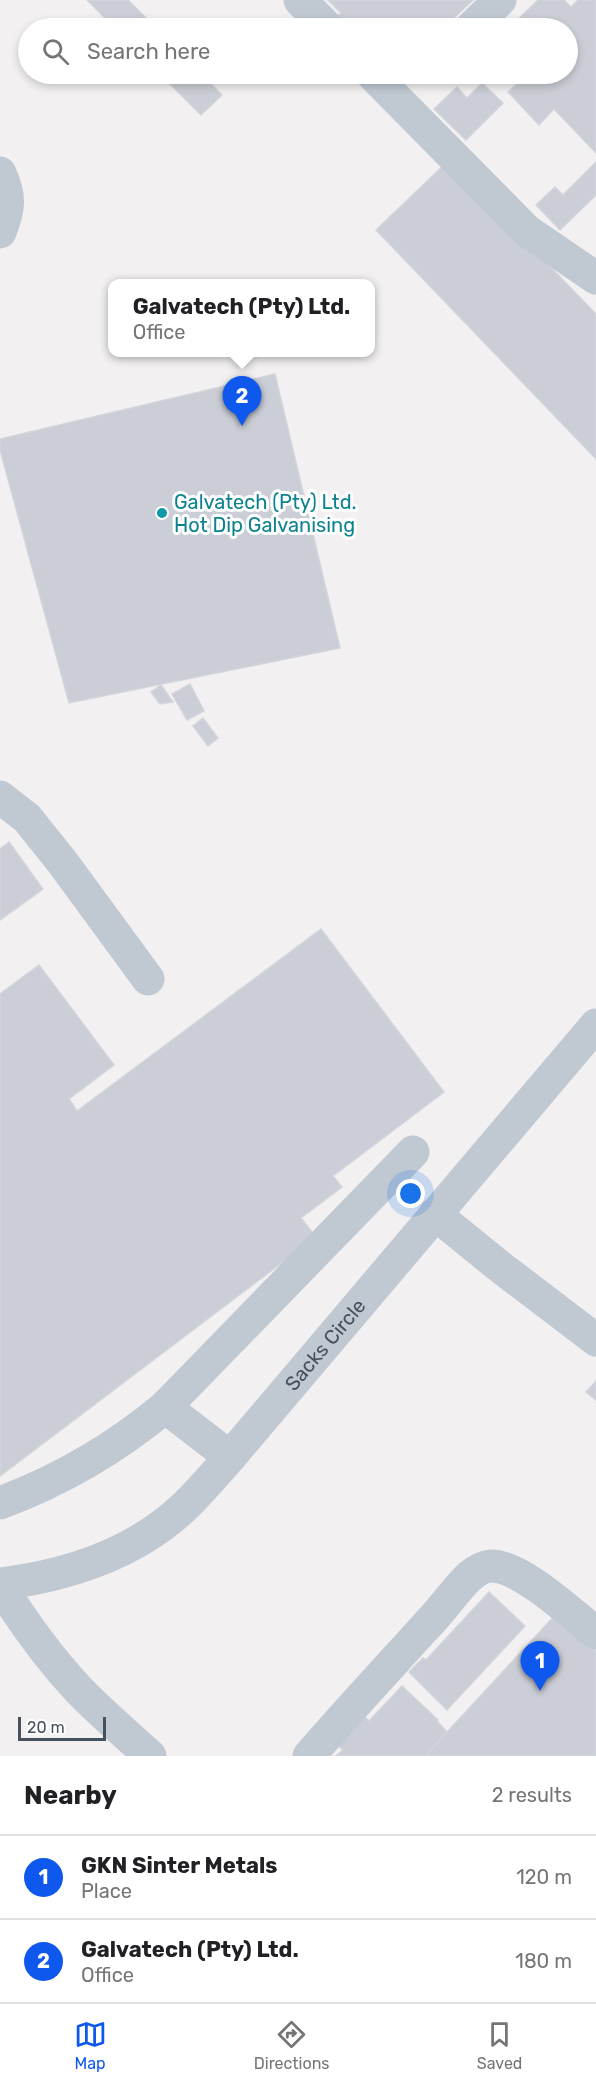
<!DOCTYPE html>
<style>
body{margin:0;font-family:Rubik,sans-serif;background:#f2f2f2;color:#202124}
.scale{position:absolute;left:18px;bottom:15px;width:88px;box-sizing:border-box;padding-left:6px;border:3px solid #46515e;border-top:0;font-size:16px;line-height:21px;white-space:nowrap;color:#46515e;-webkit-text-stroke:4px #fff;paint-order:stroke}
.you{position:absolute;left:411px;top:1194px;width:21px;height:21px;margin:-15px;border:4px solid #fff;border-radius:50%;background:#1a73e8;box-shadow:0 0 0 9px #1a73e833}
.badge{display:grid;place-items:center;width:39px;height:39px;border-radius:50%;background:#0f58ed;color:#fff;font-size:20px;font-weight:700}
.pin{position:absolute;translate:-50% -50px;filter:drop-shadow(0 2px 3px #0008)}
.pin::after{content:'';position:absolute;top:32px;width:21px;height:18px;background:inherit;clip-path:polygon(0 0,100% 0,50% 100%)}
.popup{position:absolute;left:108px;top:279px;width:267px;height:78px;box-sizing:border-box;display:grid;place-content:center;border-radius:12px;background:#fff;filter:drop-shadow(0 2px 4px #0005);font-size:20px;white-space:nowrap;color:#757577}
.popup b{font-size:22px;color:#202124}
.popup::after{content:'';position:absolute;left:50%;top:100%;margin-left:-12px;border:12px solid transparent;border-top-color:#fff}
.list{margin:0;padding:0;list-style:none}
h2{display:flex;justify-content:space-between;align-items:center;height:78px;margin:0;padding:0 24px;font-size:26px}
h2 small{font-size:20px;font-weight:400;color:#757577}
.list li{display:grid;grid-template-columns:39px 1fr auto;gap:18px;align-items:center;box-sizing:border-box;height:84px;padding:0 24px;border-top:2px solid #e0e0e0}
.list b{display:block;font-size:22px;white-space:nowrap}
.list p{margin:0;font-size:20px;white-space:nowrap;color:#757577}
.list em{font-size:20px;font-style:normal;color:#757577}
.icon{flex:none;width:33px;height:33px;fill:none;stroke:currentColor;stroke-width:2;stroke-linecap:round;stroke-linejoin:round}
.map{position:relative;flex:none;width:596px;height:1756px;overflow:hidden}
.search{position:absolute;background:#fff;box-shadow:0 3px 9px #0003;left:18px;right:18px;top:18px;height:66px;display:flex;align-items:center;gap:15px;box-sizing:border-box;padding:0 21px;border-radius:33px;color:#757577;font-size:22px}
.sheet{height:246px;background:#fff}
nav{display:flex;justify-content:space-around;align-items:center;box-sizing:border-box;height:84px;border-top:2px solid #e0e0e0;background:#fff;font-size:16px;color:#757577}
nav a{display:grid;justify-items:center;gap:3px}
nav .on{color:#0f58ed}
.map>svg:first-child{display:block}
.building{fill:#cbced6;stroke:#d3d5dc;stroke-width:1.5}
.lines{fill:none;stroke-linecap:round;stroke-linejoin:round}
.minor{stroke:#c0c8d2;stroke-width:33}
.culture-dot{fill:#0f9aa8;stroke:#fff;stroke-width:2}
.labels{text-anchor:middle;dominant-baseline:central;stroke-width:6;stroke-linejoin:round;paint-order:stroke}
.culture-label{font-size:20px;fill:#0d838f;stroke:#fff;text-anchor:start}
.street-label{font-size:20px;fill:#46515e;stroke:#fff}
</style>
<div class="map">
<svg width="596" height="1756" viewBox="0 0 596 1756">
<rect width="100%" height="100%" fill="#f2f0f0"/>
<g class="building">
<polygon points="87,0 128,0 156,28 115,28"/>
<polygon points="328,0 473,0 443,28 350,28 338,16 341,13"/>
<polygon points="538,0 564,0 571,7 578,0 596,0 596,153 554,109 539,125 508,92 523,78 519,74 568,74 568,28 509,28"/>
<polygon points="160,74 201,74 222,95 201,115"/>
<polygon points="482,83 503,103 466,140 434,109 457,87 467,98"/>
<polygon points="448,161 596,314 596,459 376,230"/>
<polygon points="596,162 596,195 560,230 536,205 555,187 563,195"/>
<polygon points="275,374 340,648 69,703 0,450 0,439"/>
<polygon points="190,684 204,711 187,720 172,694"/>
<polygon points="161,685 173,702 160,704 151,692"/>
<polygon points="203,718 218,738 208,746 193,726"/>
<polygon points="9,842 43,889 0,920 0,849"/>
<polygon points="321,929 444,1092 333,1176 342,1187 301,1218 316,1237 0,1476 0,994 39,965 114,1065 69,1099 77,1111"/>
<polygon points="596,1381 596,1400 586,1392"/>
<polygon points="489,1592 525,1626 447,1710 409,1672 423,1658 426,1660"/>
<polygon points="556,1614 596,1651 596,1756 425,1756"/>
<polygon points="402,1686 438,1720 437,1721 447,1732 425,1756 336,1756 343,1750 337,1745 364,1716 369,1721"/>
</g>
<g class="lines">
<g class="minor">
<polyline points="300,0 328,28"/>
<polyline points="471,28 500,0"/>
<polyline points="372,74 527,231 596,278"/>
<path d="M 0,173 C 11,197 9,209 0,232"/>
<polyline points="0,797 27,818 63,863 148,979"/>
<polyline points="435,1214 499,1266 596,1340"/>
<polyline points="165,1407 413,1152"/>
<path d="M 0,1503 C 59,1481 117,1447 165,1407 L 230,1457"/>
<path id="s1" d="M 0,1584 C 66,1576 134,1554 183,1508 C 200,1492 215,1474 230,1457 L 596,1025"/>
<path d="M 0,1585 C 23,1622 48,1657 78,1689 C 101,1713 126,1734 150,1756"/>
<path d="M 309,1756 C 348,1711 388,1668 428,1624 C 443,1609 455,1590 470,1576 C 476,1571 482,1567 490,1566 C 519,1564 573,1615 596,1633"/>
</g>
</g>
<circle class="culture-dot" cx="162" cy="513" r="6"/>
<g class="labels">
<g class="culture-label">
<text x="174" y="502">Galvatech (Pty) Ltd.<tspan x="174" dy="23">Hot Dip Galvanising</tspan></text>
</g>
<g class="street-label">
<text stroke="none"><textPath href="#s1" startOffset="418">Sacks Circle</textPath></text>
</g>
</g>
</svg>
<div class="scale">20 m</div>
<div class="you"></div>
<div class="pin badge" style="left:540px;top:1691px">1</div>
<div class="pin badge" style="left:242px;top:426px">2</div>
<div class="popup"><b>Galvatech (Pty) Ltd.</b>Office</div>
<div class="search"><svg class="icon" aria-label="search" viewBox="0 0 24 24"><circle cx="10" cy="10" r="6"/><path d="M15 15l6 6"/></svg>Search here</div>
</div>
<section class="sheet">
<h2>Nearby<small>2 results</small></h2>
<ul class="list">
<li><span class="badge">1</span><div><b>GKN Sinter Metals</b><p>Place</p></div><em>120 m</em></li>
<li><span class="badge">2</span><div><b>Galvatech (Pty) Ltd.</b><p>Office</p></div><em>180 m</em></li>
</ul>
</section>
<nav>
<a class="on"><svg class="icon" aria-label="map" viewBox="0 0 24 24"><path d="M3 6l6-2 6 2 6-2v14l-6 2-6-2-6 2zM9 4v14M15 6v14"/></svg>Map</a>
<a><svg class="icon" aria-label="directions" viewBox="0 0 24 24"><path d="M12 3l9 9-9 9-9-9zM9 14v-3h6M13 9l2 2-2 2"/></svg>Directions</a>
<a><svg class="icon" aria-label="saved" viewBox="0 0 24 24"><path d="M7 4h10v16l-5-4-5 4z"/></svg>Saved</a>
</nav>
